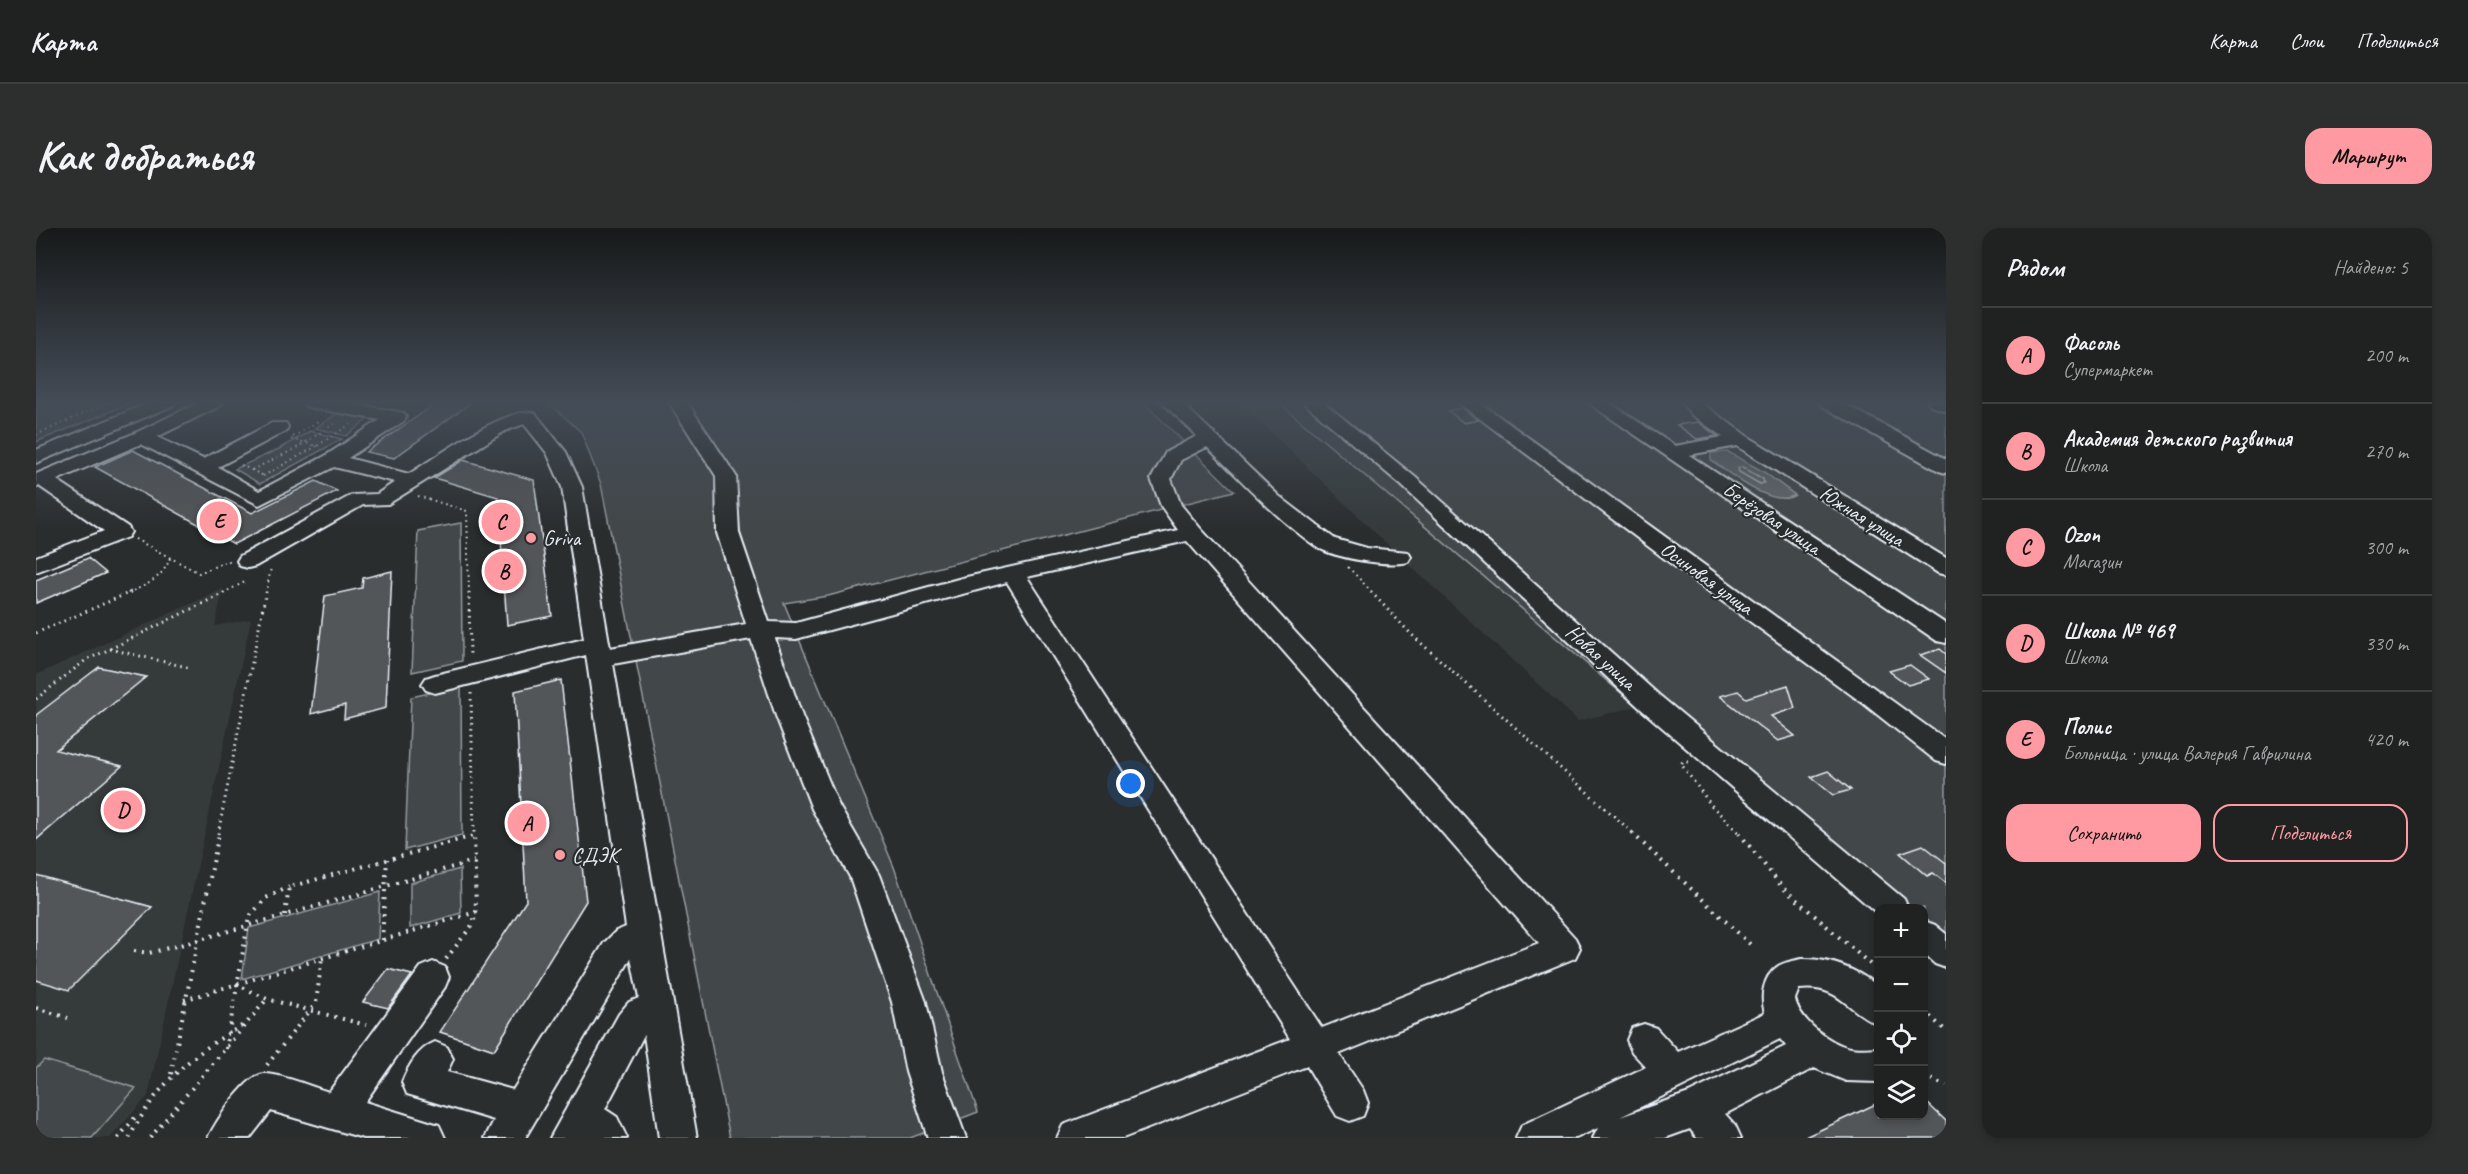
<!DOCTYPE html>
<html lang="ru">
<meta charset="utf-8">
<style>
body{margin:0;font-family:Caveat,sans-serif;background:#2d2f2f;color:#f1f3f6}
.controls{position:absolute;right:18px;bottom:18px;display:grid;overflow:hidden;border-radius:12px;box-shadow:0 3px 9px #0003}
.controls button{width:54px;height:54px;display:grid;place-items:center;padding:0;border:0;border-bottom:2px solid #3d3f40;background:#202222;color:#f1f3f6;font:30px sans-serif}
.you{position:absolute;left:1095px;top:556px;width:21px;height:21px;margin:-15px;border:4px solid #fff;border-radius:50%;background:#1a73e8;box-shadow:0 0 0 9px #1a73e833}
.badge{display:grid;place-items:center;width:39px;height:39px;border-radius:50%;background:#ff9aa2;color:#111;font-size:20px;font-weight:700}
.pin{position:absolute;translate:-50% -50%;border:3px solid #fff;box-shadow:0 2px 6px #0006}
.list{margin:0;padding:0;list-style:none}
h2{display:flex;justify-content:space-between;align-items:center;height:78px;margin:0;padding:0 24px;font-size:26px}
h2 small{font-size:20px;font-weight:400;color:#a2a4a5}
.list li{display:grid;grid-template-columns:39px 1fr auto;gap:18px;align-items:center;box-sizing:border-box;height:96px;padding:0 24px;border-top:2px solid #3d3f40}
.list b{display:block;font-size:22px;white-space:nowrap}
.list p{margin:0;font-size:20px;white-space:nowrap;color:#a2a4a5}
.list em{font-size:20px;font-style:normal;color:#a2a4a5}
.actions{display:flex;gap:12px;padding:18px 24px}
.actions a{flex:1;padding:14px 0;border:2px solid #ff9aa2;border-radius:18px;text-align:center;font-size:21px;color:#ff9aa2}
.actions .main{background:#ff9aa2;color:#111}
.icon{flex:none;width:33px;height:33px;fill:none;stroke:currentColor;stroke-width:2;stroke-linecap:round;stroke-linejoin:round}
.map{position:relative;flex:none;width:1910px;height:910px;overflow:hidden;border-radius:18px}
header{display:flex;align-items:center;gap:36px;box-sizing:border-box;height:84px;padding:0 30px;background:#202222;border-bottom:2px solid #3d3f40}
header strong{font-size:28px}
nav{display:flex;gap:33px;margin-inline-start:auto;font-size:21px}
.intro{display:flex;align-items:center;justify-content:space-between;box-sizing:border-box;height:144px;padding:0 36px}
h1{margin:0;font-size:42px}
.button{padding:15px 27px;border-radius:18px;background:#ff9aa2;color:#111;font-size:21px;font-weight:700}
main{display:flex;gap:36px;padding:0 36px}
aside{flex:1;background:#202222;border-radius:18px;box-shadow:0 3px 9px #0003}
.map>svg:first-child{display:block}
.built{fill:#363a3b}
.green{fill:#424648;stroke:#959ca0;stroke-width:1.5}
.water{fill:#63686b;stroke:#989fa3;stroke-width:1.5}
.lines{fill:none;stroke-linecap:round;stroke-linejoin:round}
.shore{stroke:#b3bac0;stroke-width:1.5}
.building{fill:#535759;stroke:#e8f1f8;stroke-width:1.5}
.minor-casing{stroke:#e8f1f8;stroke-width:4}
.path-far2{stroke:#e8f1f8;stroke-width:2;stroke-dasharray:1.5 4;stroke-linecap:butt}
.path-far1{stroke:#e8f1f8;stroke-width:3;stroke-dasharray:1.5 4.5;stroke-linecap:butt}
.path{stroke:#e8f1f8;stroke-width:4;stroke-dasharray:2 6;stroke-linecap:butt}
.minor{fill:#2a2d2e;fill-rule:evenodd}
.poi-dot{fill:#ff9aa2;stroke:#2a2d2e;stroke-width:2}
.labels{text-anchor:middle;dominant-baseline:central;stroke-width:4.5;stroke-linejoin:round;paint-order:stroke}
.street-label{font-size:21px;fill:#e8f1f8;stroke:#2a2d2e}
.poi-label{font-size:21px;fill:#e8f1f8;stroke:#2a2d2e;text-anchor:start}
</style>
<header>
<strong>Карта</strong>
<nav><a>Карта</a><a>Слои</a><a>Поделиться</a></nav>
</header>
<div class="intro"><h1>Как добраться</h1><a class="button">Маршрут</a></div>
<main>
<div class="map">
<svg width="1910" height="910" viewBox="0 0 1910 910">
<rect width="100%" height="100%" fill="#2a2d2e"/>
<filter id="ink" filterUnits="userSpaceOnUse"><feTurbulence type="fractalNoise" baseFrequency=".0167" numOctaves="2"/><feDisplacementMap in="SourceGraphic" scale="12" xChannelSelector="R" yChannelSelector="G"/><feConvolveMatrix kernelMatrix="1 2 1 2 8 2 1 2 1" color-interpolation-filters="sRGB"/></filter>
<g filter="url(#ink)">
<g class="built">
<polygon points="1204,174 1242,174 1602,478 1542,493 1356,321"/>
<polygon points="187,361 179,398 215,391 112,868 74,910 0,910 0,447"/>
</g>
<g class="green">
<polygon points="0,174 98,174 0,214"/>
<polygon points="512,174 1107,174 1198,263 792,368 748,375 858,639 942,884 874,910 694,910 565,256 545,204"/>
<polygon points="1242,174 1910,174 1910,741 1888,722 1888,680 1842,680 1842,683"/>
<polygon points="302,185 332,191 310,208 279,200"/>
<polygon points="274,203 306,211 224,256 199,241 243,221"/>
<polygon points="425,295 426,433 376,444 382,303"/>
<polygon points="425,458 426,607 369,622 375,469"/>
<polygon points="424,641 425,685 374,700 374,655"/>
<polygon points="344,664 342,711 206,751 213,700"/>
<polygon points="8,832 100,860 56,910 0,910 0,840"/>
</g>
<path class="water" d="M 1692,224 L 1728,244 L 1759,267 C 1737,281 1694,246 1675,232 L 1675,225 Z"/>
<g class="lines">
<polygon class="shore" points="1706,239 1727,251 1728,255 1724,256 1703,244 1702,240"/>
</g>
<g class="building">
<polygon points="402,174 436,174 358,230 330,224"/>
<polygon points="1426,180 1442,192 1428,195 1412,183"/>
<polygon points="1662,194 1681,208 1661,211 1641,197"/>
<polygon points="97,222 216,285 280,253 301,263 198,316 59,239"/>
<polygon points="427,232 498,252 516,388 471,397 462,269 398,250"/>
<polygon points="52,330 70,345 0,375 0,352"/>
<polygon points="356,343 350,480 308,491 309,477 275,486 289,368 326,360 327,350"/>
<polygon points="1904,421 1910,426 1910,445 1884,427"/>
<polygon points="1874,437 1893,451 1872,457 1853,443"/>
<polygon points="63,439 110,449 20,522 86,538 0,612 0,487"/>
<polygon points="525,452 550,673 458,822 404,804 490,673 479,463"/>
<polygon points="1752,457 1759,480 1735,488 1759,508 1742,513 1684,468 1702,463 1710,470"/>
<polygon points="1792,543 1815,562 1797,567 1775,549"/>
<polygon points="1887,617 1910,635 1910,655 1897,645 1891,648 1864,625"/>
<polygon points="0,647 116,679 33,762 0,752"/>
<polygon points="352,741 376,747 352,780 327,774"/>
<polygon points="1887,871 1910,893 1910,910 1767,910 1842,875 1842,888 1887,888"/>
</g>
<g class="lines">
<g class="minor-casing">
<g id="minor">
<polygon points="115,174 139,174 136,178 0,235 0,222"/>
<path d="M 164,174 L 187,174 L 184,178 L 121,209 L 167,231 L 236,195 L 250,195 L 252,199 L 250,203 L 182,239 L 223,263 L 289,228 L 344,192 L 276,180 L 270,178 L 267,174 L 306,174 L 368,185 L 370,189 L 368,193 L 312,230 L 373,246 C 399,230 470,178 499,185 L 530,224 L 546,259 L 574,420 L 710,396 L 681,305 L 680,248 L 633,174 L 651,174 L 700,248 L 703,305 L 733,394 L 760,395 L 926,350 L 1142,302 L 1125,278 L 1115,251 L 1130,224 L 1161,208 L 1126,174 L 1145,174 L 1243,268 L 1299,311 L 1331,320 L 1372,324 L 1375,329 L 1372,334 C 1352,339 1298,330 1281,319 C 1240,291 1207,253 1171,219 L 1145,232 L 1135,251 L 1145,277 L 1164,300 L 1539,710 L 1544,720 L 1539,730 L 1303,826 L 1327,862 L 1332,875 L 1327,888 L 1314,893 L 1301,888 L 1271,838 L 1087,910 L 1021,910 L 1027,897 L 1254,811 L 971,354 L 760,411 L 739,410 L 766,488 L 803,578 L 843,647 L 890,774 L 906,844 L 930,910 L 892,910 L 870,844 L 856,774 L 814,649 L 776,581 L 740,488 L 715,411 L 577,436 L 661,910 L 623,910 L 608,807 L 569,881 L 581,889 L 591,910 L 514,910 L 583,786 L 593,774 L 603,770 L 595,730 L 489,910 L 449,910 L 458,892 L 371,866 L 366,854 C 373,837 382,821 399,814 L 411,819 L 417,831 L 411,844 L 477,862 L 568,715 L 580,703 L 590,699 L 550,427 L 399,465 L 390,462 L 386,456 L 390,450 L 399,447 L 548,411 L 526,259 L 511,225 L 488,196 L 469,203 L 352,276 L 327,277 L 220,338 L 212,340 L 204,338 L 201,333 L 204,328 L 316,267 L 341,266 L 359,254 L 298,239 L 223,277 L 105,216 L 21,252 L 92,299 L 95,304 L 92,309 L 0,344 L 0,329 L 68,303 L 3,258 L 0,259 L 0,246 L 99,205 ZM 1151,313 L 1503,715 L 1286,800 L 991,349 Z"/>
<polygon points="1267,174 1287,174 1379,249 1623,467 1868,671 1872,680 1842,680 1842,686 1605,481 1365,257"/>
<polygon points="1422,174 1443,174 1910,512 1910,536 1900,533 1828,476 1650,347"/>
<polygon points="1551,174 1572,174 1639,218 1687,209 1656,187 1645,174 1664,174 1711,208 1910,330 1910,347 1902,345 1701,218 1653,227 1910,396 1910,415 1901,413"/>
<polygon points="1783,174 1805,174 1910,231 1910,245 1903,243 1786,178"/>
<polygon points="1892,174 1910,174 1910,183 1895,178"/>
<polygon points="1888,693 1899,697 1910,706 1910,740 1899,736 1888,726"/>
<path d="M 1765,731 C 1793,730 1820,741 1842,758 L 1842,796 C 1811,784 1804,756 1763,761 L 1759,771 C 1763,790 1786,809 1805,817 C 1816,822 1830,821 1842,820 L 1842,854 L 1810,853 L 1778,840 L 1689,886 L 1699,897 L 1705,910 L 1661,910 L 1654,901 L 1629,910 L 1557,910 L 1562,900 L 1540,910 L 1480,910 L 1486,897 L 1610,839 L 1596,824 L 1591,812 L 1596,800 L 1608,796 L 1620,800 L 1642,824 L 1729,785 C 1724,769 1727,749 1741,739 C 1747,734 1758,733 1765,731 ZM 1744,811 L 1750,818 L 1653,865 L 1584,889 Z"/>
<path d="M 397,734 L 409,739 L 413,749 L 409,759 L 329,874 L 403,897 L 409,910 L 327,910 L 235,883 L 214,910 L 172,910 C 179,895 212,844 230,846 C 251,848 273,858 293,864 L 385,739 Z"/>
</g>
</g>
<g class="path-far2">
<polyline points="0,207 73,174"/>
<polyline points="257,209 284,192"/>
<polyline points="255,211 281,218 315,196"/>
<polyline points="205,237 228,248"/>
<polyline points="216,242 259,221 302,193"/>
<polyline points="227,248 281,218"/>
<polyline points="382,268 431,283 433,365"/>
<polyline points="99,311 163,345 192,333 195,336"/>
<polyline points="1312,339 1337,365"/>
<path d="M 92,365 C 111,357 127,350 134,330"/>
<polyline points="187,365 209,354"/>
<polyline points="230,365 235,340"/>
</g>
<g class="path-far1">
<polyline points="433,364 434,429"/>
<polyline points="1335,364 1375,406 1598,606"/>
<polyline points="0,405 95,364"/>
<polyline points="74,421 190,364"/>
<polyline points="435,465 438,606"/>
<polyline points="0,471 50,432 74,421 155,440"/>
<polyline points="1652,534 1647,533 1645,536 1675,577 1704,606"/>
<polyline points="182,606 230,364"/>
</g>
<g class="path">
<polyline points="1596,605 1718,720"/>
<polyline points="1703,605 1747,660 1842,743"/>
<polyline points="249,687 253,659 437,608"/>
<polyline points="346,712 351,631"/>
<polyline points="98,723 113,725 144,717 438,633"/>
<polyline points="410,731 437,696 440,684 438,605"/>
<polyline points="200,756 231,771 330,797"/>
<polyline points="148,772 440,684"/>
<polyline points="0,780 32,790"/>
<polyline points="1888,783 1910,803"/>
<polyline points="190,821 213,689 230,670 253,659"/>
<polyline points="231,837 280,775 286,730"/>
<polyline points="135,846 183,605"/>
<polyline points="1888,848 1910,858"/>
<polyline points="82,910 102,886"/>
<path d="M 93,910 C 122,855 155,826 209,796"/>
<polyline points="114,910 231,771"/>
</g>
<use href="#minor" class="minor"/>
</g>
</g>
<linearGradient id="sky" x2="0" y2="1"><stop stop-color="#171919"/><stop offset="0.58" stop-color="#444c57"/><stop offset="1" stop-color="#444c57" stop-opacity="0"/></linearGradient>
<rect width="1910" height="301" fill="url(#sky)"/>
<g class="poi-dot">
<circle cx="495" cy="310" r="6"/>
<circle cx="524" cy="627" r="6"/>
</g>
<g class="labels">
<g class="street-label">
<text transform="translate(1826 288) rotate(32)">Южная улица</text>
<text transform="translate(1736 290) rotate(34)">Берёзовая улица</text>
<text transform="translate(1671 350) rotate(36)">Осиновая улица</text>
<text transform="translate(1565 429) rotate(42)">Новая улица</text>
</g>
<g class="poi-label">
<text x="507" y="310">Griva</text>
<text x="536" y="627">СДЭК</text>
</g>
</g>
</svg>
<div class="controls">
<button>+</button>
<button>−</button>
<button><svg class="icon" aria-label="locate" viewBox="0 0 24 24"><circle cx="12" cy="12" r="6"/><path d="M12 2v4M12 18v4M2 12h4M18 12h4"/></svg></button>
<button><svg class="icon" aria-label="layers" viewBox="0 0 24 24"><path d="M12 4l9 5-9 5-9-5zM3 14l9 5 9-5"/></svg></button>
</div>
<div class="you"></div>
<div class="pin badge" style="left:491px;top:595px">A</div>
<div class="pin badge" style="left:468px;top:343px">B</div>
<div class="pin badge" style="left:465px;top:294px">C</div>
<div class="pin badge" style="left:87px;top:582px">D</div>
<div class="pin badge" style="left:183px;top:293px">E</div>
</div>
<aside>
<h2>Рядом<small>Найдено: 5</small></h2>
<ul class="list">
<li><span class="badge">A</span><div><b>Фасоль</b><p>Супермаркет</p></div><em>200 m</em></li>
<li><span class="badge">B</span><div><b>Академия детского развития</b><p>Школа</p></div><em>270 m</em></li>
<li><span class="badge">C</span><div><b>Ozon</b><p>Магазин</p></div><em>300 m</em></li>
<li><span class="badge">D</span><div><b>Школа № 469</b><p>Школа</p></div><em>330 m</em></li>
<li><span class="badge">E</span><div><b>Полис</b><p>Больница · улица Валерия Гаврилина</p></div><em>420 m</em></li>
</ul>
<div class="actions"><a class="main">Сохранить</a><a>Поделиться</a></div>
</aside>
</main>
